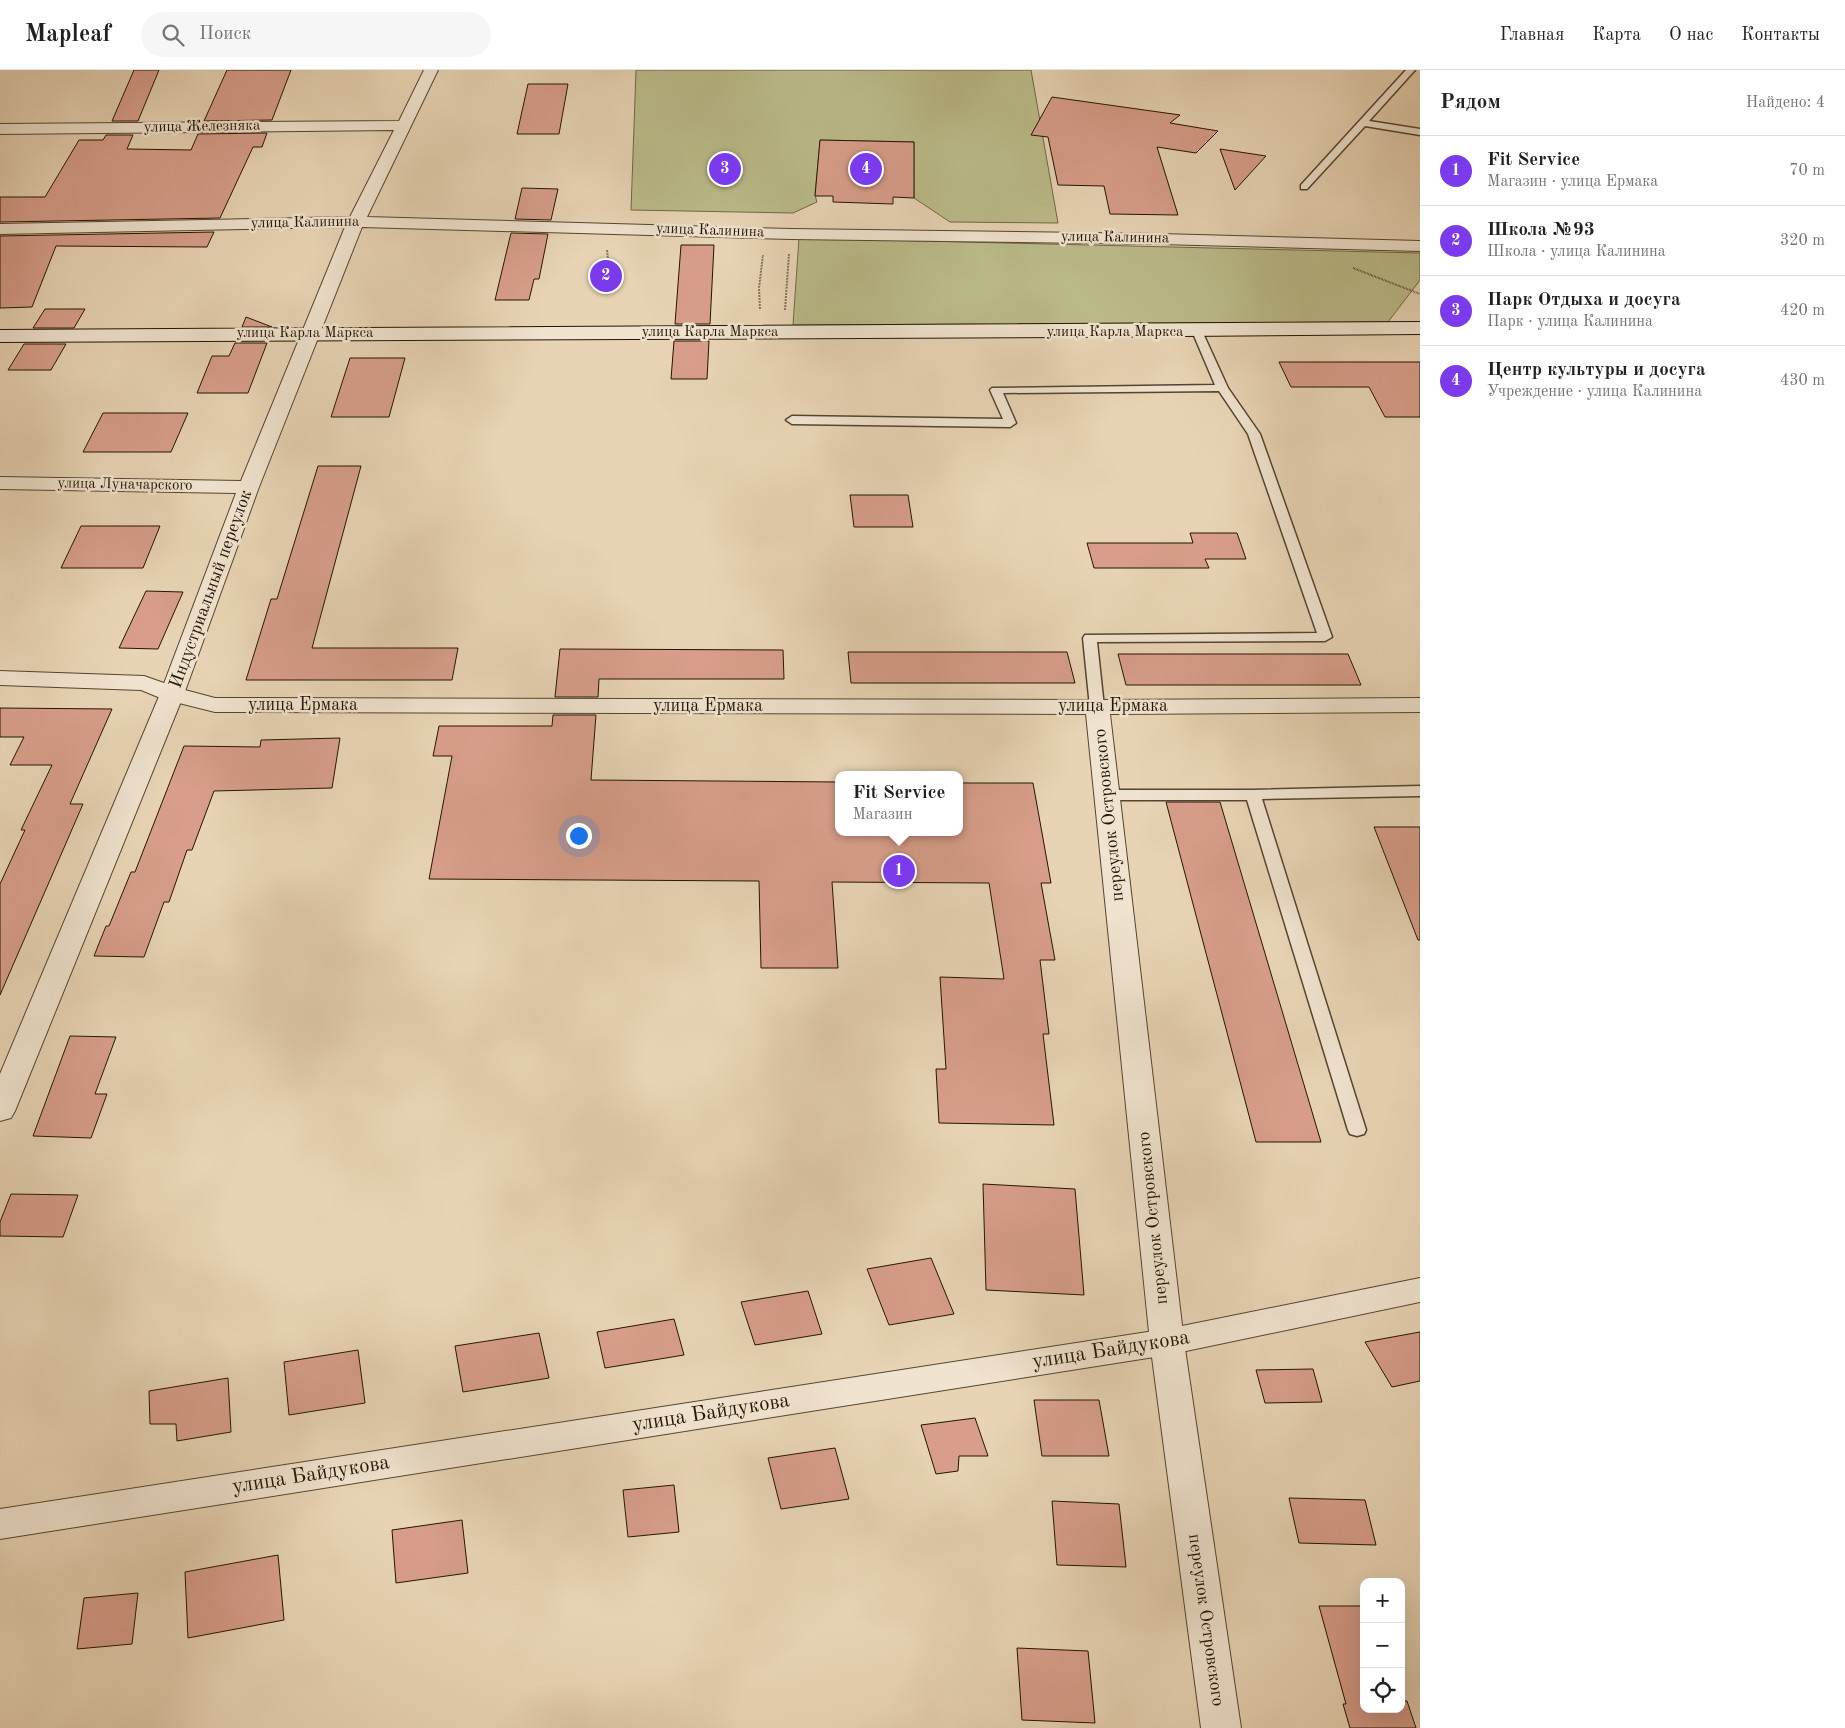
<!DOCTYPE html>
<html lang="ru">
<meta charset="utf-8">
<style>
body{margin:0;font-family:"Old Standard TT",serif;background:#f6f6f6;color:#202124}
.controls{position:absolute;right:15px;bottom:15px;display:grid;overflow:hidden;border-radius:10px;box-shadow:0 5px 20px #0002}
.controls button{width:45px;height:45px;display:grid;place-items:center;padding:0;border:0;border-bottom:1px solid #e0e0e0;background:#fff;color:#202124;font:25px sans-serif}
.you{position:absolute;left:578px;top:765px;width:18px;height:18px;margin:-12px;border:4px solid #fff;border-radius:50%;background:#1a73e8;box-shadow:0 0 0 8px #1a73e833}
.badge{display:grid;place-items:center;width:32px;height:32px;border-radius:50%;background:#7c3aed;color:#fff;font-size:16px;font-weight:700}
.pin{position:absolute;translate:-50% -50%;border:2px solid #fff;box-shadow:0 1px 5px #0006}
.popup{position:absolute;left:835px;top:701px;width:128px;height:65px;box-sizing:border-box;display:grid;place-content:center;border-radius:10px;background:#fff;filter:drop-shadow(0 1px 4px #0005);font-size:16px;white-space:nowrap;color:#757577}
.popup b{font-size:19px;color:#202124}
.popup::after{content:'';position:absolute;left:50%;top:100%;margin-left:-10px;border:10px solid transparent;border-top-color:#fff}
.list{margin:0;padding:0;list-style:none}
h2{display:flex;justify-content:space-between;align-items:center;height:65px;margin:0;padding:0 20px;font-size:21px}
h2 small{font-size:16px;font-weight:400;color:#757577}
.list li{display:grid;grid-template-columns:32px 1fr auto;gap:15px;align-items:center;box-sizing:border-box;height:70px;padding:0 20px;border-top:1px solid #e0e0e0}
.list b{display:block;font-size:19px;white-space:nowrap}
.list p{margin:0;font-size:16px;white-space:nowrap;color:#757577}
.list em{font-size:16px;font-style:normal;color:#757577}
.icon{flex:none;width:28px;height:28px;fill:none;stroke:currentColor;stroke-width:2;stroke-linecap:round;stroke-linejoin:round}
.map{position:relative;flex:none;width:1420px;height:1658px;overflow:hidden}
header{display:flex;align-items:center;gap:30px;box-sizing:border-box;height:70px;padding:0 25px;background:#fff;border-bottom:1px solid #e0e0e0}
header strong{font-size:24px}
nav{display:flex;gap:28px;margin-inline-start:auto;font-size:18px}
.search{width:350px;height:45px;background:#f6f6f6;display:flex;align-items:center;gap:12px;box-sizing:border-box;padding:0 18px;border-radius:28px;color:#757577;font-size:19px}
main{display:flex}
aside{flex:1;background:#fff}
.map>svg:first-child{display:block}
.green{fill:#bbbb8a;stroke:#6e6846}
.building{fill:#d89e8b;stroke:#221502}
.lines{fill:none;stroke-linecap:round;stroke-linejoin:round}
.service-casing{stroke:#54452f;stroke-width:3}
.minor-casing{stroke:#54452f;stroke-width:2}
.tertiary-casing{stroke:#54452f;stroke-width:2}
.secondary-casing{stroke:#221502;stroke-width:2}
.path{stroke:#221502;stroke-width:2;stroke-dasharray:0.5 1;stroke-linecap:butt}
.service{fill:#f0e3cf;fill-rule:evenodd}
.minor{fill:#f0e3cf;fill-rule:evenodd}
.tertiary{fill:#f0e3cf;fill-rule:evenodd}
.secondary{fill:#f0e3cf;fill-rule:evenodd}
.labels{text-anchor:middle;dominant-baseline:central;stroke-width:5;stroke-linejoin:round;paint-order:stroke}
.far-street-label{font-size:15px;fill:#221502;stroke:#f0e3cf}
.street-label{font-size:18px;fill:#221502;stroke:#f0e3cf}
.near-street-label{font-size:21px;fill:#221502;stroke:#f0e3cf}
</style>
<header>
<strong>Mapleaf</strong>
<div class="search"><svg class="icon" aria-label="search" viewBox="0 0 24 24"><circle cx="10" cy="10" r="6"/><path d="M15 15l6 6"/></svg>Поиск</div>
<nav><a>Главная</a><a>Карта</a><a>О нас</a><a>Контакты</a></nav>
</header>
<main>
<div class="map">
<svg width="1420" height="1658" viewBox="0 0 1420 1658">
<rect width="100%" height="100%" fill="#e8d4b5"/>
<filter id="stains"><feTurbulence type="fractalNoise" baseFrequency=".004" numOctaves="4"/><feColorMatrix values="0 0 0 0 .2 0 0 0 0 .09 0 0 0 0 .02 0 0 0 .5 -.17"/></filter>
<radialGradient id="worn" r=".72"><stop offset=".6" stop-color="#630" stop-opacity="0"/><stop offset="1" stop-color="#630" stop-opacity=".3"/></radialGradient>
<g class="green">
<polygon points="636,0 1031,0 1058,153 950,152 914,128 914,72 820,70 815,125 817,132 793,143 631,140"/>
<polygon points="799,168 1420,183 1420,210 1388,252 793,255"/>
</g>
<g class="building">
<polygon points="134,0 159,0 138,51 112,51"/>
<polygon points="227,0 291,0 272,50 204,51"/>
<polygon points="528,14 568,14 559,64 517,64"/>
<polygon points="1052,27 1180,45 1170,53 1218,61 1196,83 1157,77 1178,145 1110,144 1104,116 1058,115 1048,67 1031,65"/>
<polygon points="267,63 262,77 253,77 220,148 0,152 0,127 45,127 79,70 103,70 106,65 133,65 127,79 191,80 198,64"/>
<polygon points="820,70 914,72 914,128 893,127 893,134 833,132 833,126 815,126"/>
<polygon points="1220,79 1266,86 1235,120"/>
<polygon points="522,118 558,119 551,150 515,149"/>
<polygon points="214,162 207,177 56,176 32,237 0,238 0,166"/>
<polygon points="511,163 548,164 539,209 534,209 529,230 495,230"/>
<polygon points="681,175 714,175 710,254 675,254"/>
<polygon points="45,239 85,239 74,258 33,258"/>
<polygon points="246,247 272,257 242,257"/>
<polygon points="674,271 709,271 707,309 671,309"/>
<polygon points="235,273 267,273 248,323 197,323 212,286 229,286"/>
<polygon points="24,274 66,274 51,300 8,300"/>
<polygon points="350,288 405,288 389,347 331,347"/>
<polygon points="1279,292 1420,292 1420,347 1385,347 1369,317 1291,317"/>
<polygon points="103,343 188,343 171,382 83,382"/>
<polygon points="318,396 361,396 312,578 458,578 452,610 246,610 271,529 277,529"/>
<polygon points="850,425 908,425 913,457 854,457"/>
<polygon points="81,456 160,456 143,498 61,498"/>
<polygon points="1190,463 1237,463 1246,489 1205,489 1209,498 1094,498 1087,473 1193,473"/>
<polygon points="146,521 183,522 158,579 119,578"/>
<polygon points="560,579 783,580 784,609 599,609 598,627 555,627"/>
<polygon points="848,582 1067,582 1075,613 851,613"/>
<polygon points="1118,584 1348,584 1361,615 1126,615"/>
<polygon points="0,638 112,639 70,734 83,734 0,925 0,814 25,760 21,760 52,695 10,695 24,667 0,667"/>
<polygon points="553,645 596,645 591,710 839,712 839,762 959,762 959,713 1033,713 1051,813 1041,813 1055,890 1040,890 1049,964 1043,964 1054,1055 939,1053 936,999 946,999 940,907 1004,909 989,813 832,812 838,898 761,898 759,811 429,809 452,686 433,686 439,656 552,656"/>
<polygon points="340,668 332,718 214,721 192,780 187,780 169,832 164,832 144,887 94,886 106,856 109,856 131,802 135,802 184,676 260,677 261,670"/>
<polygon points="1166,732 1220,732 1321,1072 1256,1072"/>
<polygon points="1374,757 1420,757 1420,870 1418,870"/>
<polygon points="70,966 116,967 95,1024 107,1024 91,1068 33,1066"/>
<polygon points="983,1114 1075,1119 1084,1225 986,1220"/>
<polygon points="11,1124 78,1125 63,1167 0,1166 0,1152"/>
<polygon points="931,1188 954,1244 889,1255 867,1199"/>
<polygon points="808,1221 822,1264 755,1275 741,1232"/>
<polygon points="674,1249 684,1285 605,1298 597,1262"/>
<polygon points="1420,1262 1420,1311 1392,1317 1365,1272"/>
<polygon points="539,1263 549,1308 463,1322 455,1276"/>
<polygon points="358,1280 365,1333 289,1345 284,1292"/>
<polygon points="1313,1299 1322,1332 1265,1333 1256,1300"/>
<polygon points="228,1308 231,1362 177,1371 176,1354 150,1354 149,1321"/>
<polygon points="1034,1330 1099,1330 1109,1386 1042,1386"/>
<polygon points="975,1348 988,1386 959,1386 958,1401 936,1404 921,1355"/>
<polygon points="835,1378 849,1429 781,1439 768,1388"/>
<polygon points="674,1415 679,1462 628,1467 623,1420"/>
<polygon points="1289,1428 1365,1430 1376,1475 1299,1473"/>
<polygon points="1052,1431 1119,1434 1126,1497 1057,1495"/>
<polygon points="462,1450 468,1503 396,1513 392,1460"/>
<polygon points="278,1485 284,1550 188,1568 185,1502"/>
<polygon points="138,1523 132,1574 77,1579 84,1528"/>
<polygon points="1319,1536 1364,1536 1364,1639 1401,1639 1401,1631 1407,1631 1416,1658 1350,1658 1343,1634 1346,1634"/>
<polygon points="1017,1578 1088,1581 1095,1653 1022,1650"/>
</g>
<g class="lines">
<g class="service-casing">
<g id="service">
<polygon points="1406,0 1415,0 1369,51 1420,59 1420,65 1365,56 1307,119 1301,119 1301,115"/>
<polygon points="1197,258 1202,261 1228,318 1260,364 1332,567 1325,571 1097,572 1104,637 1102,640 1092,640 1090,637 1083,568 1085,565 1317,563 1248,364 1219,321 1003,323 1016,353 1010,357 792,354 786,350 792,346 1003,349 990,320 992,318 1215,315 1192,261"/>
<polygon points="1420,716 1420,726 1262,729 1366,1060 1364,1064 1357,1066 1350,1064 1348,1060 1247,730 1107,730 1102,728 1099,725 1102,722 1107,720 1253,720"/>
</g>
</g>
<g class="minor-casing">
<g id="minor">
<polygon points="424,0 438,0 367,147 791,159 1160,164 1420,171 1420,181 1160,174 791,169 362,157 259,417 184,624 15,1041 11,1048 0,1051 0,1004 160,624 236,423 0,419 0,407 241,411 345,157 0,164 0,154 350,147 394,60 0,64 0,54 399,51"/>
<polygon points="1420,1208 1420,1232 1167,1285 0,1469 0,1439 1167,1259"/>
</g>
</g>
<g class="tertiary-casing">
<polygon id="tertiary" points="0,601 144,606 181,619 215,628 1097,630 1420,628 1420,642 1110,644 1184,1272 1241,1658 1201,1658 1150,1272 1086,644 215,642 163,629 141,620 0,615"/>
</g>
<g class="secondary-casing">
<polygon id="secondary" points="1420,252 1420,264 1065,267 0,272 0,260"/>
</g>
<g class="path">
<polyline points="607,180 608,189"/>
<polyline points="1353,198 1420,224"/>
<polyline points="760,239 759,218 763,185"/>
<polyline points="785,240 789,184"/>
</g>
<use href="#service" class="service"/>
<use href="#minor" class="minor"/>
<use href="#tertiary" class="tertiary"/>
<use href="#secondary" class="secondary"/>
</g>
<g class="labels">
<g class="far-street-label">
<text transform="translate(202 57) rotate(-1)">улица Железняка</text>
<text transform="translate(305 153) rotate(-1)">улица Калинина</text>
<text transform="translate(710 161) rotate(2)">улица Калинина</text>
<text transform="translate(1115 168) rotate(1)">улица Калинина</text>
<text x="710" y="262">улица Карла Маркса</text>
<text x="1115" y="262">улица Карла Маркса</text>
<text x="305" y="263">улица Карла Маркса</text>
<text transform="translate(125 415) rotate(1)">улица Луначарского</text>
</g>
<g class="street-label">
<text transform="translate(211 519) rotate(-70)">Индустриальный переулок</text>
<text x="303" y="635">улица Ермака</text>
<text x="708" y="636">улица Ермака</text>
<text x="1113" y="636">улица Ермака</text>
<text transform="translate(1109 745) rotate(-96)">переулок Островского</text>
<text transform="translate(1153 1148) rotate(-96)">переулок Островского</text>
<text transform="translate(1206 1550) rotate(82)">переулок Островского</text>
</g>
<g class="near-street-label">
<text transform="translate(1111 1280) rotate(-9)">улица Байдукова</text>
<text transform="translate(711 1343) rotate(-9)">улица Байдукова</text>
<text transform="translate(311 1405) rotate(-9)">улица Байдукова</text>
</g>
</g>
<rect width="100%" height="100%" filter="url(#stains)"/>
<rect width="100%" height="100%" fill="url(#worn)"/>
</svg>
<div class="controls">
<button>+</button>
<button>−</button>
<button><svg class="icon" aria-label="locate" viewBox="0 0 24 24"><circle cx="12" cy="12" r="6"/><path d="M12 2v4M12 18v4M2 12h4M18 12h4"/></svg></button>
</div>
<div class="you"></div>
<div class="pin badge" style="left:899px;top:801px">1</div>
<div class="popup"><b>Fit Service</b>Магазин</div>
<div class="pin badge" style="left:606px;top:206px">2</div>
<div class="pin badge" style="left:725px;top:99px">3</div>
<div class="pin badge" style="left:866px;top:99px">4</div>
</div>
<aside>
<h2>Рядом<small>Найдено: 4</small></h2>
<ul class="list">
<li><span class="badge">1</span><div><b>Fit Service</b><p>Магазин · улица Ермака</p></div><em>70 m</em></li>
<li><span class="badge">2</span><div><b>Школа №93</b><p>Школа · улица Калинина</p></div><em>320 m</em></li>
<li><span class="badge">3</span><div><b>Парк Отдыха и досуга</b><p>Парк · улица Калинина</p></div><em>420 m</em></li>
<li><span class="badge">4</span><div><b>Центр культуры и досуга</b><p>Учреждение · улица Калинина</p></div><em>430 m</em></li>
</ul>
</aside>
</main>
